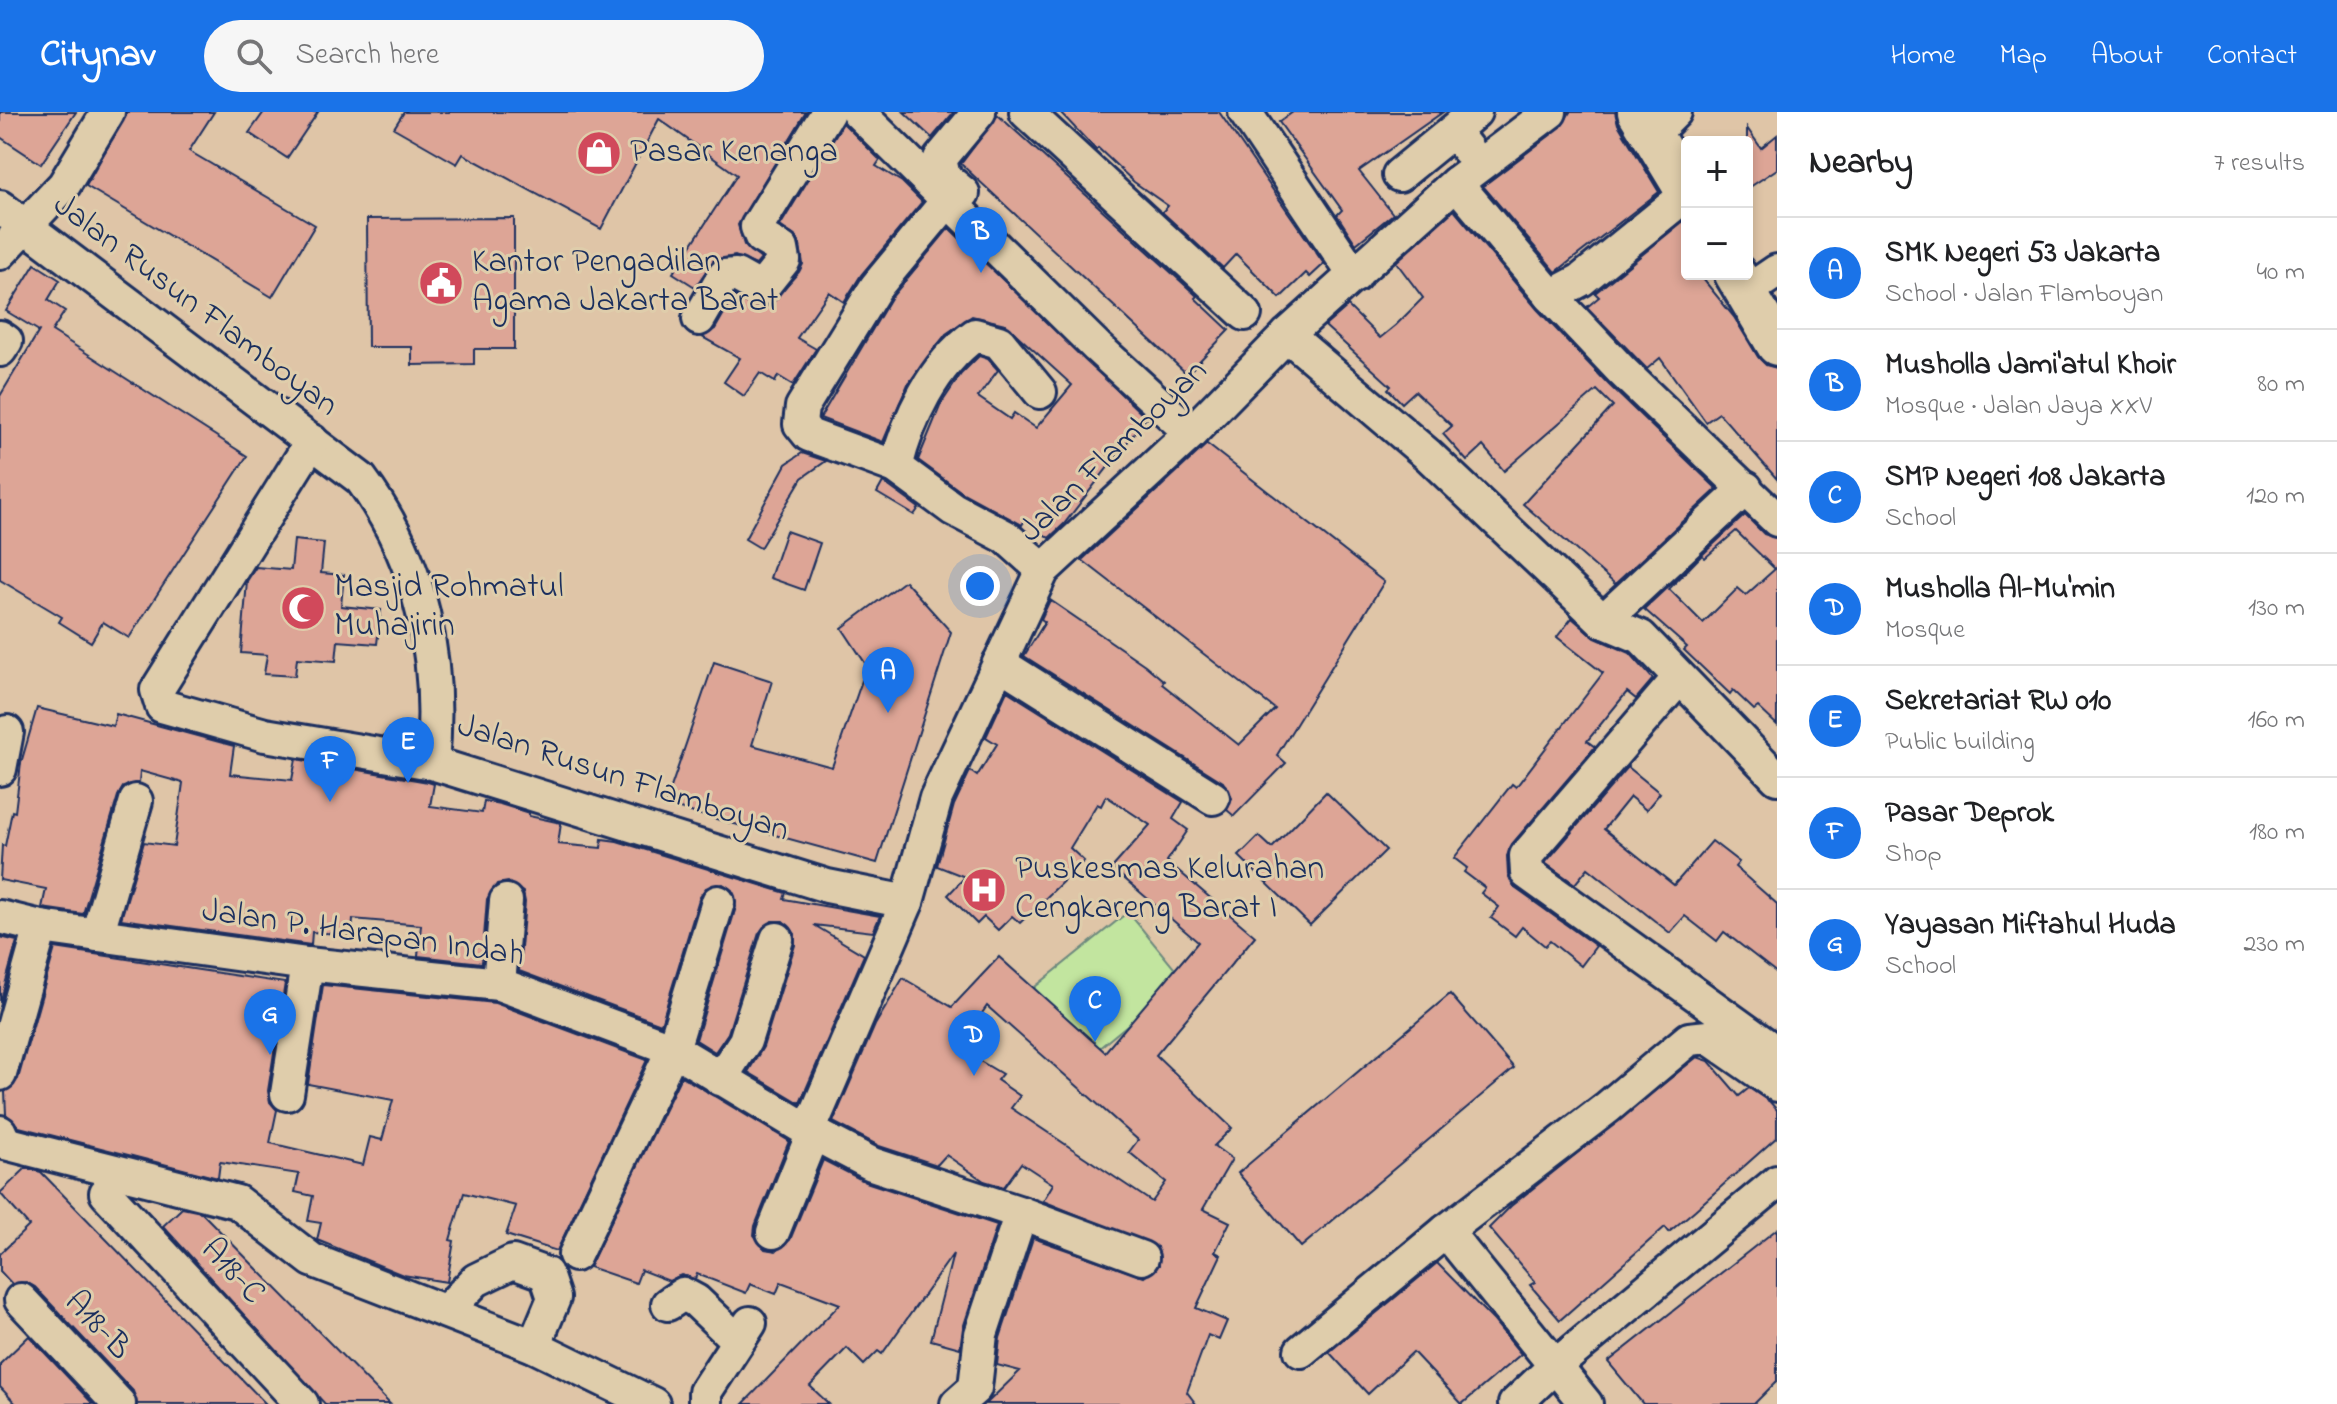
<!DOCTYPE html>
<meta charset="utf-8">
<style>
body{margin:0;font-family:"Indie Flower",sans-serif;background:#f6f6f6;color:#202124}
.controls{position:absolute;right:24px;top:24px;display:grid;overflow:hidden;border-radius:8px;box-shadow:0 4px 12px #0003}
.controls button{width:72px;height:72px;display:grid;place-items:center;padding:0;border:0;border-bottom:2px solid #e0e0e0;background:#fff;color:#202124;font:40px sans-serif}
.you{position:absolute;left:980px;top:474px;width:28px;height:28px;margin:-20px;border:6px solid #fff;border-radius:50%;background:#1a73e8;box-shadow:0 0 0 12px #1a73e833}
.badge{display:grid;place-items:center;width:52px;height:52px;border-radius:50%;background:#1a73e8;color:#fff;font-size:26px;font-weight:700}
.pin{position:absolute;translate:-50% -66px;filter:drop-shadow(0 2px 4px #0008)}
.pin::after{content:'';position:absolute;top:42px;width:28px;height:24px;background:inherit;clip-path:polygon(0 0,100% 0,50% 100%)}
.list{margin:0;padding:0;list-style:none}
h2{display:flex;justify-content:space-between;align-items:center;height:104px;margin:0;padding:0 32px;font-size:34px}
h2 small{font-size:26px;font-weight:400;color:#757577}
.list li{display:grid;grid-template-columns:52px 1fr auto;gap:24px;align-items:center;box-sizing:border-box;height:112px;padding:0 32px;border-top:2px solid #e0e0e0}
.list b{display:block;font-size:30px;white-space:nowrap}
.list p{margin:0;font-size:26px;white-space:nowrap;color:#757577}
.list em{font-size:26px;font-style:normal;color:#757577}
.icon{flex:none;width:44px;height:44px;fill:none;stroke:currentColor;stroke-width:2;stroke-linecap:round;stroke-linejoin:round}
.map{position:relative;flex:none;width:1777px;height:1292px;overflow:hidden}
header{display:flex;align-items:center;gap:48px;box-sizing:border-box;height:112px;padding:0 40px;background:#1a73e8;color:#fff}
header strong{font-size:38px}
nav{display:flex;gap:44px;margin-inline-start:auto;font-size:28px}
.search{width:560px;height:72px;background:#f6f6f6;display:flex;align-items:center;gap:20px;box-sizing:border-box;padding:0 28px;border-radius:44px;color:#757577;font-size:30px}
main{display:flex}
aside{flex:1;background:#fff}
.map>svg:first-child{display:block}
.green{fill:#c2e59f;stroke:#6e8a7e;stroke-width:2}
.building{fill:#dda596;stroke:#1b2f5e;stroke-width:2;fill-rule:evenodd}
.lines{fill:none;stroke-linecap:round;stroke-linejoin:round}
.minor-casing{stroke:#1b2f5e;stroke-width:38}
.major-casing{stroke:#1b2f5e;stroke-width:46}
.minor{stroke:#dfcdab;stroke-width:32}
.major{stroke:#dfcdab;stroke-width:40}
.labels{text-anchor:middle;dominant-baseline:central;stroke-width:6;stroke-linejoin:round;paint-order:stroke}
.poi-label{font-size:34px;fill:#1b2f5e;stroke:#dfcdab;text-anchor:start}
.street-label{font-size:34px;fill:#1b2f5e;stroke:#dfcdab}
</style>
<header>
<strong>Citynav</strong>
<div class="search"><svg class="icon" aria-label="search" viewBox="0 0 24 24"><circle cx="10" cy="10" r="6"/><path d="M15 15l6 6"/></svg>Search here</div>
<nav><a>Home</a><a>Map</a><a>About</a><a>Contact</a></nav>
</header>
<main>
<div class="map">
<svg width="1777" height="1292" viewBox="0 0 1777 1292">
<rect width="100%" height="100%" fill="#dfc5a7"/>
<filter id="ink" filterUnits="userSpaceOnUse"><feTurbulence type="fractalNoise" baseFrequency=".0125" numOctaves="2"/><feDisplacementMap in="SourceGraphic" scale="16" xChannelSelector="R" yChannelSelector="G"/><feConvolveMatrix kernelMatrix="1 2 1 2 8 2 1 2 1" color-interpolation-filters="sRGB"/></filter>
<g filter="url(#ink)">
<polygon class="green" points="1128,800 1183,867 1086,947 1030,879"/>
<g class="building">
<polygon points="0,0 76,0 41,52 0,25"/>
<polygon points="127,0 214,0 189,39 315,113 272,185 86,74"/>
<polygon points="264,0 318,0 287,46 249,21"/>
<polygon points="404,0 806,0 738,113 744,133 761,147 756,153 735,144 714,148 695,175 673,161 737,63 659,7 601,117 463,42 457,52 394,16"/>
<polygon points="904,0 954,0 932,26"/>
<polygon points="1060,0 1219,0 1324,152 1310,165 1306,161 1280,186 1236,142 1223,156 1162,100 1168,94 1134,70 1098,36 1096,38"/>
<polygon points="1293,0 1443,0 1359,59 1393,102 1356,132 1337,103 1342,98 1279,10"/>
<polygon points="1570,0 1615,0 1618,12 1659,80 1556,160 1483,74 1561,15"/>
<polygon points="998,3 1197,184 1195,186 1229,218 1187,262 961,52"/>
<polygon points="843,11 880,48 876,54 902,70 922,90 861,163 844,190 829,180 797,226 816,237 793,273 778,264 775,270 760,261 744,284 724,270 740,246 702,225 715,217 734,184 752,194 768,194 799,160 803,152 800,133 797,126 780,114"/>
<polygon points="1747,16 1761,36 1777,23 1777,57 1747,77"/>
<polygon points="1454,98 1537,197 1609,273 1717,377 1615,472 1523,392 1613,294 1597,278 1504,359 1483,334 1467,349 1443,322 1452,314 1415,279 1402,291 1388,277 1391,274 1325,214 1348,194 1380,226 1396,213 1423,186 1396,150"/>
<polygon points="514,106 514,237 474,237 474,252 412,253 412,235 368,235 367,107"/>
<polygon points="1686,107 1687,162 1699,162 1734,205 1758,245 1766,253 1777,256 1777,367 1719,301 1706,310 1660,246 1647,257 1587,195 1599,185 1595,181"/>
<polygon points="949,116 1146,306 1064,412 1049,426 1025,408 1022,413 963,381 918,348 941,292 961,262 979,244 988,247 998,258 978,285 1010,307 1014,301 1036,316 1072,273 1005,212 972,204 946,222 908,272 883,330 820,306 891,186"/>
<polygon points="35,152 60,168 48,188 65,199 52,219 247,344 129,526 103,510 91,530 59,510 62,505 0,468 0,284 39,219 6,199"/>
<polygon points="1207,332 1384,470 1277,643 1286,651 1234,704 1227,698 1232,686 1223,670 1024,544 1045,510 1041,507 1050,488 1145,553 1164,569 1162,572 1239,633 1275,597 1082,448"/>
<polygon points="802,341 826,349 802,366 760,436 745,427 786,352"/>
<polygon points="883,370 919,396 914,403 877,381"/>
<path d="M 1745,403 L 1764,422 L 1777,426 L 1777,613 L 1758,595 L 1754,598 L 1733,578 L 1730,582 L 1684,538 L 1687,535 L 1644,497 ZM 1736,419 L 1775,457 L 1746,483 L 1738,476 L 1703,511 L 1669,477 L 1702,443 L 1705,446 Z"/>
<polygon points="786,419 820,431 804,478 770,466"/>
<polygon points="294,428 324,431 321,461 344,463 341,494 381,498 377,532 338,529 336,549 297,546 295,564 264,562 267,543 241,541 247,469 256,455 291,458"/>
<polygon points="905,469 951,520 877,751 665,693 714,550 772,569 752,633 832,655 867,554 842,516"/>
<polygon points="1572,506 1595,526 1630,541 1653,567 1636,587 1627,580 1587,629 1595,635 1512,732 1507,744 1508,763 1515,776 1596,834 1581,854 1550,829 1545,834 1522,815 1515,824 1491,806 1499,795 1481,781 1485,776 1464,760 1467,756 1454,746 1512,672 1516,675 1603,561 1557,525"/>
<path d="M 1007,579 L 1183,690 L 1173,707 L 1188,718 L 1167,749 L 1255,824 L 1156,943 L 1232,1016 L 1214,1034 L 1232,1047 L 1203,1097 L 1230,1110 L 1215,1140 L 1221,1143 L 1196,1196 L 1227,1209 L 1219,1228 L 1208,1223 L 1187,1280 L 1196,1292 L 986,1292 L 1020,1259 L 997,1253 L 1000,1226 L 1033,1126 L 1144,1165 L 1159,1153 L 1157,1135 L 1043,1089 L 1053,1072 L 1021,1051 L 1004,1075 L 984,1069 L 946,1043 L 937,1053 L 879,1034 L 833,1010 L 875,913 L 903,866 L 952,895 L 999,845 L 1105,940 L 1198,830 L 1112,756 L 1150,713 L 1106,684 L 1101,694 L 1097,692 L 1070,736 L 1084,749 L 1020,811 L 1012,804 L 998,818 L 984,805 L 977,812 L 948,783 L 965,765 L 937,754 L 954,693 L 970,659 L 977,664 L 997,632 L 986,625 ZM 987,894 L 1138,1028 L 1129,1040 L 1166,1070 L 1152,1090 L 1011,996 L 1020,984 L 997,968 L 1002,962 L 958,936 Z"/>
<polygon points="37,596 113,614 116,602 234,634 230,662 292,668 296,647 428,670 434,672 430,694 482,701 484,689 500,692 529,701 529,704 561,711 558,732 601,736 602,727 617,729 786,781 784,787 880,804 873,820 814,813 864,843 800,991 748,960 763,935 795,833 795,822 783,809 772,809 759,821 728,921 715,940 696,928 736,795 732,778 723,772 706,776 700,784 661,912 519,859 525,790 523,780 508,770 497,772 487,787 482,851 418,844 421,813 353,807 352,823 312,820 311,833 121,807 144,730 174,734 183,671 140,659 139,671 123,675 118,684 83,802 42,796 46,777 0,768 2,733 5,734 12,699 15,700 21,651"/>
<polygon points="1628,655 1660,681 1646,698 1630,685 1604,717 1674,773 1712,729 1739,750 1735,755 1777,792 1777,861 1724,820 1717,829 1685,804 1670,821 1588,756 1575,772 1545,751"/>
<polygon points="1326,680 1386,738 1310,813 1239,744 1259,724 1272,736"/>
<polygon points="0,825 17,829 0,891"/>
<polygon points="55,836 285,871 268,979 270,990 277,998 270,1031 363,1053 370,1025 382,1028 393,988 308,972 323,873 495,891 647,948 557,1139 506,1123 516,1094 464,1081 450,1128 454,1129 447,1170 403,1163 317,1128 321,1111 308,1109 313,1084 295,1080 299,1062 220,1050 218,1066 19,1015 6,1002 5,980 18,967"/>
<polygon points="1450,882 1514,956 1301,1135 1238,1061"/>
<polygon points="1697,945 1709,949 1739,984 1749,976 1770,990 1777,998 1777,1025 1695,1098 1669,1120 1665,1115 1560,1208 1530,1173 1535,1170 1489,1116 1511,1094"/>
<polygon points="681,964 789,1029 755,1114 754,1123 765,1137 776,1139 790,1128 823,1048 866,1070 997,1113 963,1216 960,1236 931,1228 953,1142 882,1242 878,1239 864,1253 847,1236 810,1274 829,1292 743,1292 840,1192 781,1170 776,1182 750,1172 746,1181 697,1162 695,1167 681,1163 669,1169 641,1158 636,1171 589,1155"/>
<polygon points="26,1056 41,1060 266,1292 137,1292 133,1279 35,1175 26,1170 12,1172 0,1159 0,1142 29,1114 0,1081"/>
<polygon points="182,1096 201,1100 390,1292 325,1292 163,1114"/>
<polygon points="1777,1117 1777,1269 1754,1292 1643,1292 1608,1250"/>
<polygon points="1437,1151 1494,1209 1521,1242 1462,1292 1413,1240 1368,1282 1329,1240"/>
<polygon points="29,1224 93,1292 16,1292 0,1275 0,1252"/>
</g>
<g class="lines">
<g class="minor-casing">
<g id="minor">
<polyline points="858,0 1097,235 1191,321"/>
<polyline points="1026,0 1245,202"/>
<polyline points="1245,0 1355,164"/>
<polyline points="1652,23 1675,0"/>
<polyline points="1467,37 1453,19 1475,0"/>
<polyline points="1399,63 1453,19"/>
<polyline points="1456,71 1551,184 1622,259 1777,408"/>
<polyline points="963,81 944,65 940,47 979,0"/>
<polyline points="948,88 876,175 802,295 800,312 809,323 896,355 953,397 1006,425 1043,458"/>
<path d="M 0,95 L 361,367 C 422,449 442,549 432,651"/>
<polyline points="0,141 64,73 108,0"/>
<polyline points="1746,180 1777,159"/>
<polyline points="1551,184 1581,168 1687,82"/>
<polyline points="699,207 724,164 736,163 761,177 784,148 782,137 761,125 757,115 828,0"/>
<polyline points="1287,223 1428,343 1603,509 1641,525 1777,666"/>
<polyline points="0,225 6,229 0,238"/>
<polyline points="312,329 157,578 162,594 265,623 432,651 827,774 907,790"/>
<path d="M 896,355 C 908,307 933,253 975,223 L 999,230 L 1040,280"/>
<polyline points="1603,509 1746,376"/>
<polyline points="999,551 1213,686"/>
<polyline points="1679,566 1526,744 1527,761 1777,941"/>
<polyline points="0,657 7,620"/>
<polyline points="0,805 41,815 307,852 499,872 673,937 809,1019 872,1052 1021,1101 1142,1146"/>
<polyline points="97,823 136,689"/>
<polyline points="499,872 506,789"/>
<polyline points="0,962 41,815"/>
<polyline points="720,967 745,929 777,827"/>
<polyline points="287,982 307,852"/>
<polyline points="809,1019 907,790 936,686 1043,458 1191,321 1287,223 1456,71 1550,0"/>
<polyline points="0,1020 5,1031 237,1090 312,1148 534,1234 653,1292"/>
<polyline points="106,1081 302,1292"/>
<polyline points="1446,1119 1586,1292"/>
<polyline points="773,1120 813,1021"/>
<polyline points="575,1143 673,937 718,790"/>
<polyline points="21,1188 119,1292"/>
<polyline points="668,1192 683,1182 696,1189 738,1229"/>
<polyline points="447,1198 476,1168 513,1150 546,1162 554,1186 534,1234"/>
<polyline points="1301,1239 1446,1119 1608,995 1689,927 1708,925 1777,973"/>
<polyline points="705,1292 705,1280 750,1211"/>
<polyline points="957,1292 975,1276 981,1222 1021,1101"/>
<polyline points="1515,1292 1554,1255 1777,1070"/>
</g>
</g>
<g class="major-casing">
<g id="major">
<polyline points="1638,0 1687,81"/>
<polyline points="1735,162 1777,233"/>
</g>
</g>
<use href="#minor" class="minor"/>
<use href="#major" class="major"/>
</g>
</g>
<defs>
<g id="shop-disc" transform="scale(2.3)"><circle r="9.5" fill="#d1495b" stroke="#dfcdab"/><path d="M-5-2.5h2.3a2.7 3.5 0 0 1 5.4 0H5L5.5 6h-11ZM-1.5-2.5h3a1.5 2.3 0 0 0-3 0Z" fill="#fff"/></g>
<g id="civic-disc" transform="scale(2.3)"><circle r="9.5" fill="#d1495b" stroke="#dfcdab"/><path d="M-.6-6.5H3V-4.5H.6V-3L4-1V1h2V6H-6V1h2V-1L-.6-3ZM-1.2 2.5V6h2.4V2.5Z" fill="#fff"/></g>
<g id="mosque-disc" transform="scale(2.3)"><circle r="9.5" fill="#d1495b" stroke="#dfcdab"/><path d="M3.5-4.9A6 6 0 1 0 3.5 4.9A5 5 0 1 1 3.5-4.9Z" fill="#fff"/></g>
<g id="hospital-disc" transform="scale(2.3)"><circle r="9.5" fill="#d1495b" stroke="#dfcdab"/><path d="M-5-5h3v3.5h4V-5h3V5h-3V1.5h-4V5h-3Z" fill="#fff"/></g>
</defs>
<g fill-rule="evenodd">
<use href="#shop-disc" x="599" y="41"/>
<use href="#civic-disc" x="441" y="171"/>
<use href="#mosque-disc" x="303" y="496"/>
<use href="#hospital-disc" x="984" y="778"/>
</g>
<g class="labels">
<g class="poi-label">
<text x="630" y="41">Pasar Kenanga</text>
<text x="472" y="151">Kantor Pengadilan<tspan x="472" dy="39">Agama Jakarta Barat</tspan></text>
<text x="334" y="476">Masjid Rohmatul<tspan x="334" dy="39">Muhajirin</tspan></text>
<text x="1015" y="758">Puskesmas Kelurahan<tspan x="1015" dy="39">Cengkareng Barat I</tspan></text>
</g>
<g class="street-label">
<text transform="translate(195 194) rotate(37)">Jalan Rusun Flamboyan</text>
<text transform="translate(1114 340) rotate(-44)">Jalan Flamboyan</text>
<text transform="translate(623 667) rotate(18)">Jalan Rusun Flamboyan</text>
<text transform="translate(363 822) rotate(8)">Jalan P. Harapan Indah</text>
<text transform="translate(232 1160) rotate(47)">A18-C</text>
<text transform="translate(97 1214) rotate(47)">A18-B</text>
</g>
</g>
</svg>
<div class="controls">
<button>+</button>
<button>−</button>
</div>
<div class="you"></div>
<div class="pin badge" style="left:888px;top:601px">A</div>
<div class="pin badge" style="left:981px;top:161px">B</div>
<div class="pin badge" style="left:1095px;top:930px">C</div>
<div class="pin badge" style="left:974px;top:964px">D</div>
<div class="pin badge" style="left:408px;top:671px">E</div>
<div class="pin badge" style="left:330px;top:690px">F</div>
<div class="pin badge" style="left:270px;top:943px">G</div>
</div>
<aside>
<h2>Nearby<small>7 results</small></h2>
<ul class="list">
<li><span class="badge">A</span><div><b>SMK Negeri 53 Jakarta</b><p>School · Jalan Flamboyan</p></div><em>40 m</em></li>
<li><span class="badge">B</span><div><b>Musholla Jami'atul Khoir</b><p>Mosque · Jalan Jaya XXV</p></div><em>80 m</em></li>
<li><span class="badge">C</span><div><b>SMP Negeri 108 Jakarta</b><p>School</p></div><em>120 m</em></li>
<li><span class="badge">D</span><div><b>Musholla Al-Mu'min</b><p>Mosque</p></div><em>130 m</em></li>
<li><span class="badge">E</span><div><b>Sekretariat RW 010</b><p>Public building</p></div><em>160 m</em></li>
<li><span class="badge">F</span><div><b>Pasar Deprok</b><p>Shop</p></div><em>180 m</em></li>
<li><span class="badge">G</span><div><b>Yayasan Miftahul Huda</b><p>School</p></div><em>230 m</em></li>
</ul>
</aside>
</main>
